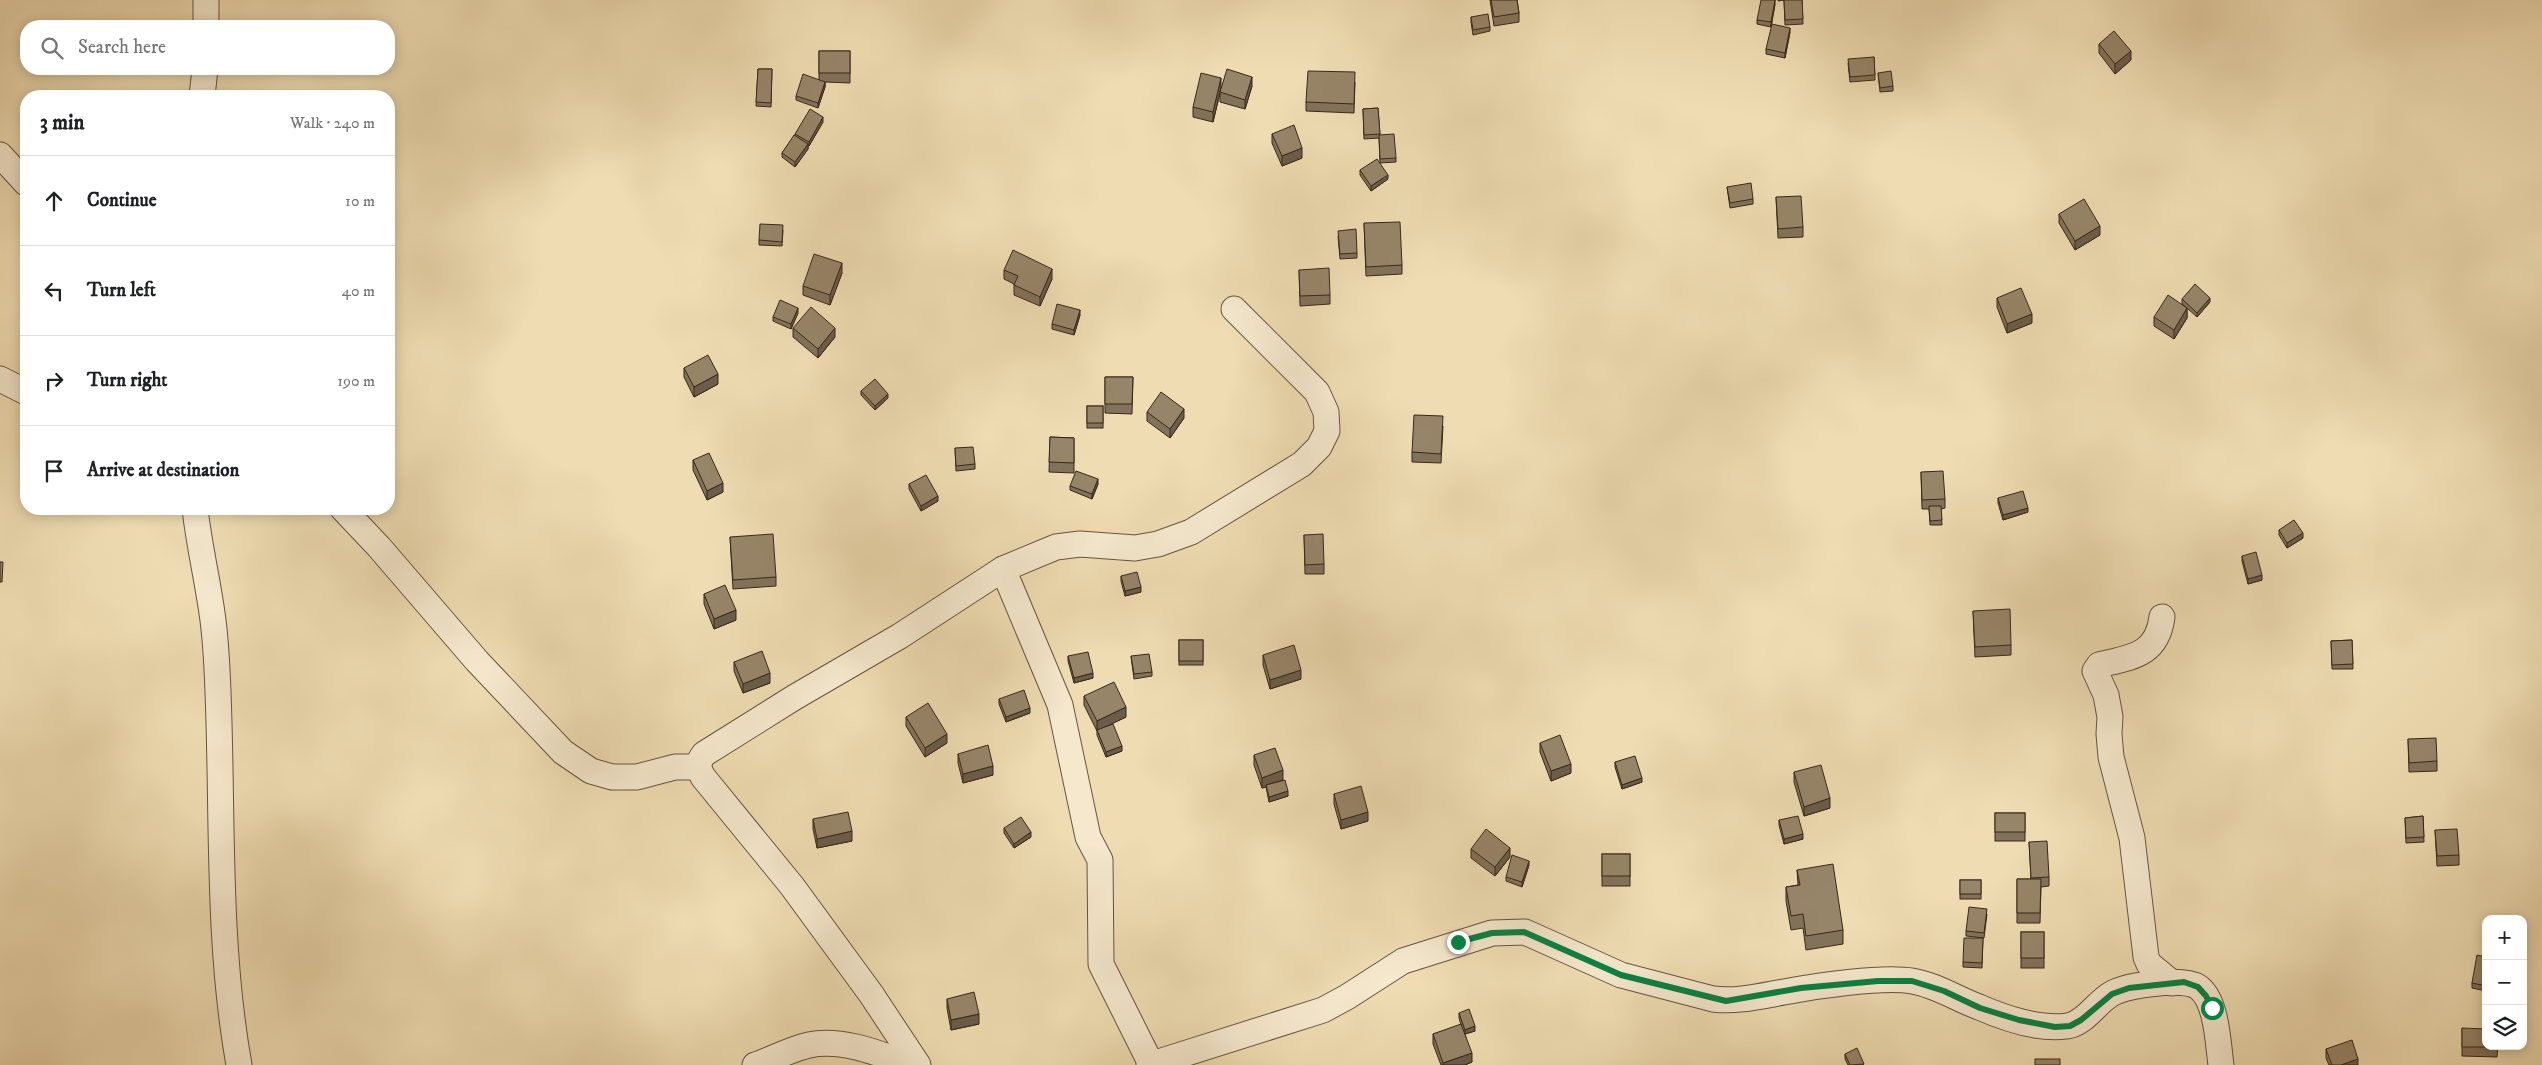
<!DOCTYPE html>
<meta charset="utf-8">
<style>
body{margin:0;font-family:"IM FELL DW Pica",serif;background:#f2f2f2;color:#202124}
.controls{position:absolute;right:15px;bottom:15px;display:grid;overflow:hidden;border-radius:10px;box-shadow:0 2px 12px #0003}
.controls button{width:45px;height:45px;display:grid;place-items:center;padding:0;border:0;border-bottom:1px solid #e0e0e0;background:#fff;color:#202124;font:25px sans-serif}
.stop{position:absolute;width:15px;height:15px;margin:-11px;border:4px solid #0b8043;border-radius:50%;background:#fff}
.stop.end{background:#0b8043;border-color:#fff;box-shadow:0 1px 5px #0008}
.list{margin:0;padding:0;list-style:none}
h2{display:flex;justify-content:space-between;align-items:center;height:65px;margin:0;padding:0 20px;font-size:21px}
h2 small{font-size:16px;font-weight:400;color:#757577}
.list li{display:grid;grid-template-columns:32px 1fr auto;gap:15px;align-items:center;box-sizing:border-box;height:90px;padding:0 20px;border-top:1px solid #e0e0e0}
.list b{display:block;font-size:19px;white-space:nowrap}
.list em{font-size:16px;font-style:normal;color:#757577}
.icon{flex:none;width:28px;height:28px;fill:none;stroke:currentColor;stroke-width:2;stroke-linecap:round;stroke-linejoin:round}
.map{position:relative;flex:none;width:2542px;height:1065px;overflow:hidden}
.search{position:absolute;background:#fff;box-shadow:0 2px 12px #0003;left:20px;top:20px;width:375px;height:55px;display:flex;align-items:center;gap:12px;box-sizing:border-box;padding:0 18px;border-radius:20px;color:#757577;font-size:19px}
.panel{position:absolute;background:#fff;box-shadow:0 2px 12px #0003;left:20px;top:90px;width:375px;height:425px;border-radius:20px}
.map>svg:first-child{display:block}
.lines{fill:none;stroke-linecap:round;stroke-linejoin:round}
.street-casing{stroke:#66543f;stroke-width:27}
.street{stroke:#f5e8cd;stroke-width:25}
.wall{fill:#82725a;stroke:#382719}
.shaded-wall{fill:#6a5d4a;stroke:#382719}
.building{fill:#978569;stroke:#382719}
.route{stroke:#0b8043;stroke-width:6}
</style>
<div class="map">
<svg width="2542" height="1065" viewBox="0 0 2542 1065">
<rect width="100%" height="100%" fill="#efdcb2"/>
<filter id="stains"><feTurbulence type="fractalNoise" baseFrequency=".004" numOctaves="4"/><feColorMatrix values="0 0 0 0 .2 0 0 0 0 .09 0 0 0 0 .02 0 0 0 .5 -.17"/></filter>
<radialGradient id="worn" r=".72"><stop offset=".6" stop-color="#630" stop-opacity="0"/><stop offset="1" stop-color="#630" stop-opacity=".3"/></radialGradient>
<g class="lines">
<g class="street-casing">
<g id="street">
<polyline points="206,26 206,0"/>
<polyline points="202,96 205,69"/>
<polyline points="0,155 26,183"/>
<polyline points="0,379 26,392"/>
<path d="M 195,509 C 199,544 207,578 212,613 C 216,639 217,666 218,692 C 223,817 217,942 239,1065"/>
<polyline points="343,509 379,547 477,661 563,752 591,771 612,777 637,777 675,767 698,767"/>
<polyline points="1003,569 1060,705 1088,837 1100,860 1101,964 1151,1064"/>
<path d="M 2162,617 C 2157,656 2131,657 2099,665 L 2095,671 L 2106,695 L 2110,717 L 2109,734 L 2111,757 L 2132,838 L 2146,957 L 2149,964 L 2172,983"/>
<path d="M 755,1065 C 773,1059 791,1049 809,1045 C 843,1038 880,1054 911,1065"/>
<path d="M 918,1065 L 871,994 L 792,886 L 703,777 C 698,767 697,763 704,754 L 795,697 L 900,636 L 1003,569 L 1056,547 L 1080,544 L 1135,548 L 1158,544 L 1191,532 L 1302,464 L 1319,447 L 1327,431 L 1326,412 L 1317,392 L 1234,309"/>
<path d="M 1149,1065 L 1323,1010 L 1347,997 L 1403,961 L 1492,933 L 1525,932 L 1621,975 L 1713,999 C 1737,1002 1761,996 1784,992 C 1815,986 1883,976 1912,981 C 1936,985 1957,999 1979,1007 C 2004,1018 2040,1030 2067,1026 C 2085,1024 2097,1001 2113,993 C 2129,985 2183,977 2198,987 C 2217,1000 2218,1044 2221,1065"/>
</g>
</g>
<use href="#street" class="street"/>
</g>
<g class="wall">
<polygon points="1490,0 1517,0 1519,13 1519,22 1494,26"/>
<polygon points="1778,0 1802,0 1803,24 1785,25 1784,0 1778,1"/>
<polygon points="1775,4 1771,27 1757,24 1757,20"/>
<polygon points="1471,17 1490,27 1490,31 1473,35 1471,22"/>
<polygon points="1790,32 1785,58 1766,54 1766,49"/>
<polygon points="2099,44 2131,60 2115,74 2099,53"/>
<polygon points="819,51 850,51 850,83 825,82 825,87 818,108 796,100 796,96 819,80"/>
<polygon points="1874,57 1875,80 1850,82 1848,63"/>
<polygon points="758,69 772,69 771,107 756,106"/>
<polygon points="1878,73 1893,86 1893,91 1880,92"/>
<polygon points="1355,82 1354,113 1306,111 1306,102"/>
<polygon points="1252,86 1245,109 1220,102 1220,93 1213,122 1193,117 1193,107 1221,88"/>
<polygon points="1378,108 1380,135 1396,158 1396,162 1380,163 1379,138 1364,139 1363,109"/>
<polygon points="823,122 809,146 808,146 808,149 795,167 782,157 782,153 795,135 795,134"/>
<polygon points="1272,134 1302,158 1282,166 1272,143"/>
<polygon points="1360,170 1388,179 1371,191 1360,175"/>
<polygon points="1727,187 1753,199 1753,204 1730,208"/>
<polygon points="1776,197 1803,227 1803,237 1778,238"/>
<polygon points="2059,214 2100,235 2075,250 2059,223"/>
<polygon points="1364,223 1402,265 1402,274 1366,276"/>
<polygon points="783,230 782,246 759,245 759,240"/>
<polygon points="1338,236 1357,253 1357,258 1340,259"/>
<polygon points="1004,270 1052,279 1040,306 1014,295 1014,284 1004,279"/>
<polygon points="1299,270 1330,295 1330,304 1300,306"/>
<polygon points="842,273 830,305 803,295 803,286"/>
<polygon points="1997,298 2032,323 2007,333 1997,307"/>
<polygon points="2182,299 2210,302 2197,317 2187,308 2187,318 2174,339 2154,326 2154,317 2187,308 2182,304"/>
<polygon points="798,313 791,329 773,321 773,317"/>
<polygon points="1080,315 1074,335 1052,329 1052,324"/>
<polygon points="793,328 835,337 818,358 793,337"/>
<polygon points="684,368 718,384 694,397 684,377"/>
<polygon points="1105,377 1133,377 1132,414 1105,413"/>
<polygon points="861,391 888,398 875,410 861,395"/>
<rect x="1087" y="406" width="16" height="22"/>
<polygon points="1147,412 1184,418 1170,438 1147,421"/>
<polygon points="1443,426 1441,463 1412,462 1412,452"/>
<polygon points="1050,437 1074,438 1074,473 1049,472"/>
<polygon points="955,448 975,464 975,469 956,471"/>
<polygon points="693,460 723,492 707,500 693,470"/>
<polygon points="1921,472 1945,499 1945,508 1941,509 1942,525 1930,525 1929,509 1922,509"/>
<polygon points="909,484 938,501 921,511 909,489"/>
<polygon points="1098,484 1092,499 1070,490 1070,486"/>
<polygon points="1998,498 2028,512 2003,520 1998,503"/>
<polygon points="2279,530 2303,538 2287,548 2279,535"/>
<polygon points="1304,535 1324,564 1324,574 1305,574"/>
<polygon points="730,537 776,577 776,586 733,589"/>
<polygon points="2242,556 2262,580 2248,584 2242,561"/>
<polygon points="1121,576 1141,592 1125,596 1121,581"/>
<polygon points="704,594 736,620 714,629 704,604"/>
<polygon points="1973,611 2011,645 2011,655 1975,657"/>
<rect x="1179" y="640" width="24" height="25"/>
<polygon points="2352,640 2353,669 2332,669 2331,641"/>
<polygon points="1263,655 1301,679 1270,689 1263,665"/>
<polygon points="1068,656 1093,678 1074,683 1068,661"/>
<polygon points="1131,656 1152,672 1152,676 1134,679"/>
<polygon points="734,662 770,683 743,693 734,671"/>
<polygon points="1084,696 1126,717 1102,728 1122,751 1106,757 1097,735 1097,730 1097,731 1084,705"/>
<polygon points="999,699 1030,713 1006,722 999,704"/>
<polygon points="906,717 947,743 925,757 906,726"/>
<polygon points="2408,739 2437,761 2437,771 2409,772"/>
<polygon points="1540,743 1571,773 1551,781 1540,752"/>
<polygon points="958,754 993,775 963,783 958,763"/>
<polygon points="1254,755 1283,780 1288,796 1269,802 1266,787 1262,788 1254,765"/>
<polygon points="1615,762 1642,782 1622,789 1615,767"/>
<polygon points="1794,772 1830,808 1804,816 1794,782"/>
<polygon points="1334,794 1368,821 1341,829 1334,804"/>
<rect x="1995" y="813" width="30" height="28"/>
<polygon points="2423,816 2424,842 2406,843 2405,818"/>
<polygon points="813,819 852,841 817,848 813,829"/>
<polygon points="1779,820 1803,839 1784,844 1779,825"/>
<polygon points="1004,828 1031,837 1014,848 1004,833"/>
<polygon points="2435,830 2459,855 2459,865 2437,866"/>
<polygon points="2029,842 2049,877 2049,886 2041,887 2040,923 2017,923 2017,879 2031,879"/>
<polygon points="1471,849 1510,857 1495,876 1471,858"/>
<rect x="1602" y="854" width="28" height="32"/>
<polygon points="1529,865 1522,887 1506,881 1506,877"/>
<polygon points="1797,870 1843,930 1843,944 1806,950 1803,928 1791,930 1786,901 1786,887 1798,885"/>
<rect x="1960" y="880" width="21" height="19"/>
<polygon points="1987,914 1984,938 1966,936 1966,931"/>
<rect x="2021" y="932" width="23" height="36"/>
<polygon points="1983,938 1982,968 1963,967 1963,962"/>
<polygon points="2486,957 2486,991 2472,988 2472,983"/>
<polygon points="947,999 979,1024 951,1030 947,1008"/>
<polygon points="1459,1013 1475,1031 1465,1034 1472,1062 1465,1065 1441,1065 1433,1044 1433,1034 1461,1025 1459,1018"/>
<polygon points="2462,1028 2498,1046 2497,1057 2462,1056"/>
<polygon points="2326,1049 2358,1065 2329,1065 2326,1058"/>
<polygon points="1845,1054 1864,1065 1848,1065 1845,1059"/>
</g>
<g class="shaded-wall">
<polygon points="1775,0 1775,4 1771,27 1771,22"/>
<polygon points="1790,28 1790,32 1785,58 1785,53"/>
<polygon points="2131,51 2131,60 2115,74 2115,64"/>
<polygon points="1252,77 1252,86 1245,109 1245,100"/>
<polygon points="1221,78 1221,88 1213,122 1213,112"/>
<polygon points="825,82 825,87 818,108 818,103"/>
<polygon points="823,117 823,122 809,146 809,142"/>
<polygon points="808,144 808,149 795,167 795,162"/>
<polygon points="1302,148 1302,158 1282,166 1282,156"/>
<polygon points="1388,175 1388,179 1371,191 1371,186"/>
<polygon points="2100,226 2100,235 2075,250 2075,241"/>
<polygon points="842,263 842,273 830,305 830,295"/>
<polygon points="1052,269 1052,279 1040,306 1040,297"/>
<polygon points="2210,298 2210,302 2197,317 2197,313"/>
<polygon points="798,308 798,313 791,329 791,324"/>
<polygon points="2187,308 2187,318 2174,339 2174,330"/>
<polygon points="1080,310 1080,315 1074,335 1074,330"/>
<polygon points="2032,314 2032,323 2007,333 2007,324"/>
<polygon points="835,328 835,337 818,358 818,349"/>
<polygon points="718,374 718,384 694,397 694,387"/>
<polygon points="888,394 888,398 875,410 875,406"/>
<polygon points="1184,409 1184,418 1170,438 1170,429"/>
<polygon points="1098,479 1098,484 1092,499 1092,494"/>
<polygon points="723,483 723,492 707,500 707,491"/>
<polygon points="938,496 938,501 921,511 921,506"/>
<polygon points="2028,508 2028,512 2003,520 2003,515"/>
<polygon points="2303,533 2303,538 2287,548 2287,543"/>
<polygon points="2262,575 2262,580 2248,584 2248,579"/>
<polygon points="1141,587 1141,592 1125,596 1125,591"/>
<polygon points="736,610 736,620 714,629 714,619"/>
<polygon points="1301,670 1301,679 1270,689 1270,680"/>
<polygon points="770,673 770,683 743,693 743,684"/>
<polygon points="1093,673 1093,678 1074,683 1074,678"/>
<polygon points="1126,707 1126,717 1097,731 1097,721"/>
<polygon points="1030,708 1030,713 1006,722 1006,717"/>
<polygon points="947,734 947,743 925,757 925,748"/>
<polygon points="1122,746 1122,751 1106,757 1106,752"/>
<polygon points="1571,764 1571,773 1551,781 1551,771"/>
<polygon points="993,766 993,775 963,783 963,774"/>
<polygon points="1283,770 1283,780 1266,785 1266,787 1262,788 1262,778"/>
<polygon points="1642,778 1642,782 1622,789 1622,785"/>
<polygon points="1288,791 1288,796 1269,802 1269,797"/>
<polygon points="1830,798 1830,808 1804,816 1804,807"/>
<polygon points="1368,812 1368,821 1341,829 1341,820"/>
<polygon points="852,831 852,841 817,848 817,839"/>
<polygon points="1031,832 1031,837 1014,848 1014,844"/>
<polygon points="1803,834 1803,839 1784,844 1784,839"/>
<polygon points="1510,848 1510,857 1495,876 1495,867"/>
<polygon points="1529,861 1529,865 1522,887 1522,882"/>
<polygon points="979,1014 979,1024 951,1030 951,1020"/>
<polygon points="1475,1026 1475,1031 1465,1034 1465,1030"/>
<polygon points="1472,1053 1472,1062 1465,1065 1443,1065 1443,1063"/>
<polygon points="2358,1059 2358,1065 2341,1065"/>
</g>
<g class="building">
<polygon points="1491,0 1517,0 1519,13 1494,17"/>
<polygon points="1761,0 1775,0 1771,22 1757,20"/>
<polygon points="1784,0 1802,0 1803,19 1785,20"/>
<polygon points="1488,14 1490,27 1473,30 1471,17"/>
<polygon points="1772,24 1790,28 1785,53 1766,49"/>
<polygon points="2114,31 2131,51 2115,64 2099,44"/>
<rect x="819" y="51" width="31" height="22"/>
<polygon points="1874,57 1875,75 1850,77 1848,59"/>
<polygon points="758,69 772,69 771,103 756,102"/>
<polygon points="1227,69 1252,77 1245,100 1220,92"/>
<polygon points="1308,71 1355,72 1354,104 1306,102"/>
<polygon points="1891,71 1893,86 1880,88 1878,73"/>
<polygon points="1201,73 1221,78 1213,112 1193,107"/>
<polygon points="803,74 825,82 818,103 796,96"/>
<polygon points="1378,108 1380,134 1364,135 1363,109"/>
<polygon points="810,109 823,117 809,142 795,134"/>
<polygon points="1294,125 1302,148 1282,156 1272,134"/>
<polygon points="1394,134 1396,158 1380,159 1379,135"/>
<polygon points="794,135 808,144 795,162 782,153"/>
<polygon points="1377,159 1388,175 1371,186 1360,170"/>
<polygon points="1751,183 1753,199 1730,203 1727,187"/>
<polygon points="1801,196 1803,227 1778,229 1776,197"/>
<polygon points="2084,199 2100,226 2075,241 2059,214"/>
<polygon points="1400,222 1402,265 1366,267 1364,223"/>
<polygon points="760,224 783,225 782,242 759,240"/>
<polygon points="1356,229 1357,253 1340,254 1338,231"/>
<polygon points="1013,250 1052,269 1040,297 1014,285 1018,276 1004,270"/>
<polygon points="814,254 842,263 830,295 803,286"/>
<polygon points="1329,268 1330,295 1300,296 1299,270"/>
<polygon points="2195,284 2210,298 2197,313 2182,299"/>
<polygon points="2021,288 2032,314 2007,324 1997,298"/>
<polygon points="2168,295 2187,308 2174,330 2154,317"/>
<polygon points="780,300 798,308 791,324 773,317"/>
<polygon points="1057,304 1080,310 1074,330 1052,324"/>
<polygon points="811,307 835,328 818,349 793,328"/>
<polygon points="708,355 718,374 694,387 684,368"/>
<polygon points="1105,377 1133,377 1132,404 1105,404"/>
<polygon points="875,379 888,394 875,406 861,391"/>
<polygon points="1161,392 1184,409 1170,429 1147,412"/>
<rect x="1087" y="406" width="16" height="17"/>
<polygon points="1414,415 1443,416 1441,454 1412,452"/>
<polygon points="1050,437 1074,438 1074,463 1049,462"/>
<polygon points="973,447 975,464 956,466 955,448"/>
<polygon points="709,453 723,483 707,491 693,460"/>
<polygon points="1076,471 1098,479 1092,494 1070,486"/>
<polygon points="1943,471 1945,499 1922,500 1921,472"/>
<polygon points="926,475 938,496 921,506 909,484"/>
<polygon points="2023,491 2028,508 2003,515 1998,498"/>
<polygon points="1929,506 1941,506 1942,520 1930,521"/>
<polygon points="2294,520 2303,533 2287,543 2279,530"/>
<polygon points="773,534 776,577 733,580 730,537"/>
<polygon points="1323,534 1324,564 1305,565 1304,535"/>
<polygon points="2256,552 2262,575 2248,579 2242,556"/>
<polygon points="0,562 3,562 2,582 0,582"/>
<polygon points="1137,572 1141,587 1125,591 1121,576"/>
<polygon points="725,585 736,610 714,619 704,594"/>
<polygon points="2010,609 2011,645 1975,647 1973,611"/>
<rect x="1179" y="640" width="24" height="21"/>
<polygon points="2352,640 2353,664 2332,665 2331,641"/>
<polygon points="1294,645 1301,670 1270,680 1263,655"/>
<polygon points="762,651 770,673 743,684 734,662"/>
<polygon points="1088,652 1093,673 1074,678 1068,656"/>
<polygon points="1149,654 1152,672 1134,674 1131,656"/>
<polygon points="1114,682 1126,707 1097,721 1084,696"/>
<polygon points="1024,690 1030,708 1006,717 999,699"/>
<polygon points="928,703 947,734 925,748 906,717"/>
<polygon points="1113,724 1122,746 1106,752 1097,730"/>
<polygon points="1560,735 1571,764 1551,771 1540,743"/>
<polygon points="2436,738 2437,761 2409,763 2408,739"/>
<polygon points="988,745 993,766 963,774 958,754"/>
<polygon points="1275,748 1283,770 1262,778 1254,755"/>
<polygon points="1635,756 1642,778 1622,785 1615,762"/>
<polygon points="1821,765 1830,798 1804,807 1794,772"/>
<polygon points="1285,780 1288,791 1269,797 1266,785"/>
<polygon points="1361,786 1368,812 1341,820 1334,794"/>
<polygon points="848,812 852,831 817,839 813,819"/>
<rect x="1995" y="813" width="30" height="19"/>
<polygon points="1798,816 1803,834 1784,839 1779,820"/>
<polygon points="2423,816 2424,837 2406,838 2405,818"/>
<polygon points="1021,817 1031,832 1014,844 1004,828"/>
<polygon points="1486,829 1510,848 1495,867 1471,849"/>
<polygon points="2457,829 2459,855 2437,856 2435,830"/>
<polygon points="2047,841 2049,877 2031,878 2029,842"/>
<rect x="1602" y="854" width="28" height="22"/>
<polygon points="1512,855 1529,861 1522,882 1506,877"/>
<polygon points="1833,864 1843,930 1806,936 1803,914 1791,916 1786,887 1800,885 1797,870"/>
<polygon points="2017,879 2041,879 2040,913 2017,913"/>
<rect x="1960" y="880" width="21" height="14"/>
<polygon points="1969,907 1987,909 1984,933 1966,931"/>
<rect x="2021" y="932" width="23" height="26"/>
<polygon points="1964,938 1983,938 1982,963 1963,962"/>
<polygon points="2477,955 2486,957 2486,986 2472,983"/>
<polygon points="974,992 979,1014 951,1020 947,999"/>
<polygon points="1469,1009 1475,1026 1465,1030 1459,1013"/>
<polygon points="1461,1024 1472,1053 1443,1063 1433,1034"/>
<polygon points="2462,1028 2486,1029 2486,1046 2497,1046 2497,1047 2462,1047"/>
<polygon points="2352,1040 2358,1059 2341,1065 2332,1065 2326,1049"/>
<polygon points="1857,1048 1864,1064 1850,1065 1845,1054"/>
<rect x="2035" y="1059" width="25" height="6"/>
</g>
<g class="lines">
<polyline class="route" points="1458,942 1492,933 1524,932 1621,975 1726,1001 1801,988 1878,981 1912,981 1944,991 1980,1008 2019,1020 2055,1027 2070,1026 2081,1020 2112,994 2129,988 2184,982 2198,987 2206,996 2212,1008"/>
</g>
<rect width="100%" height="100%" filter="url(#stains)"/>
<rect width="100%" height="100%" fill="url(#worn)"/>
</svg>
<div class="controls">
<button>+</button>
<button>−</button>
<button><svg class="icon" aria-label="layers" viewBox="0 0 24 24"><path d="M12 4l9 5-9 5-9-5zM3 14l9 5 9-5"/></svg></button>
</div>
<div class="stop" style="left:2212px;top:1008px"></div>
<div class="stop end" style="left:1458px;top:942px"></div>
<div class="search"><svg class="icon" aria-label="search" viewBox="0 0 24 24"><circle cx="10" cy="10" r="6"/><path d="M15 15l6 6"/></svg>Search here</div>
<section class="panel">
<h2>3 min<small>Walk · 240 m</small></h2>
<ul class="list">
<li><svg class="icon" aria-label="ahead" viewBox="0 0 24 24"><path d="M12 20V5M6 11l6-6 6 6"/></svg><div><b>Continue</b></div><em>10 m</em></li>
<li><svg class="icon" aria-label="left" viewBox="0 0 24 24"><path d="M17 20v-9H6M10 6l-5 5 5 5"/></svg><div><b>Turn left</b></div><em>40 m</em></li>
<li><svg class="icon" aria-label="right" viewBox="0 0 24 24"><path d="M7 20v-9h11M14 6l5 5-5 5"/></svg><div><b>Turn right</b></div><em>190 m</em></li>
<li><svg class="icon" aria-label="arrive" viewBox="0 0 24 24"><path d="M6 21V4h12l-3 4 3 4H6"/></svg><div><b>Arrive at destination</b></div></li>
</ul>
</section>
</div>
